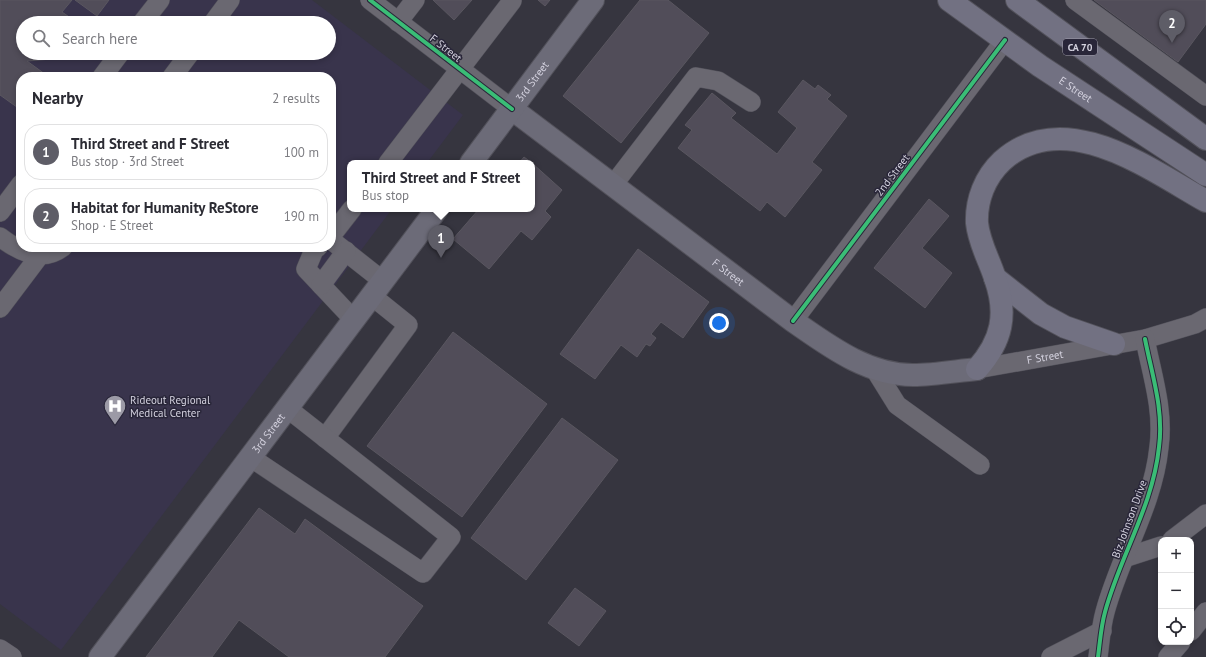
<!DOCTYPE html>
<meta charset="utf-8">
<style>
body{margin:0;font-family:"PT Sans",sans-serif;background:#f7f7f7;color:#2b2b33}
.controls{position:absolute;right:12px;bottom:12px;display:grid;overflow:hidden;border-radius:8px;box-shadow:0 2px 6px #0003}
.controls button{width:36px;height:36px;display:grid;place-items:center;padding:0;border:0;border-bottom:1px solid #e1e1e2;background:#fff;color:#2b2b33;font:20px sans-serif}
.you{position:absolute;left:719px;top:323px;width:14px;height:14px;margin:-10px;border:3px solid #fff;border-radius:50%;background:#1a73e8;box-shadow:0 0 0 6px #1a73e833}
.badge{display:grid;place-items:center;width:26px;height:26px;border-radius:50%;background:#5e5d67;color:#fff;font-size:13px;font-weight:700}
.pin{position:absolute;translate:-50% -33px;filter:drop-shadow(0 1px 2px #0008)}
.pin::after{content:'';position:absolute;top:21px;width:14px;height:12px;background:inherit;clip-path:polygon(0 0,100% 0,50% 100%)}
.popup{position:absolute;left:347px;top:160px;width:188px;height:52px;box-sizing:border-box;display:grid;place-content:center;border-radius:8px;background:#fff;filter:drop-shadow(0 1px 3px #0005);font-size:13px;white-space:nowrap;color:#7c7c81}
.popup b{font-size:15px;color:#2b2b33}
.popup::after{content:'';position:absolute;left:50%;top:100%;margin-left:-8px;border:8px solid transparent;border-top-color:#fff}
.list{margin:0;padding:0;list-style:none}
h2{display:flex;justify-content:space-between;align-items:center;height:52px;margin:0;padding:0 16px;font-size:17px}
h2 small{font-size:13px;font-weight:400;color:#7c7c81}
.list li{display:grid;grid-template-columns:26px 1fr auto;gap:12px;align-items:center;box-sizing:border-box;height:56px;margin:0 8px 8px;padding:0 8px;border:1px solid #e1e1e2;border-radius:16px}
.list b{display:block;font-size:15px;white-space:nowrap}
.list p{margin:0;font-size:13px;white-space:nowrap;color:#7c7c81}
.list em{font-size:13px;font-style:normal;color:#7c7c81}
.icon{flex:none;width:22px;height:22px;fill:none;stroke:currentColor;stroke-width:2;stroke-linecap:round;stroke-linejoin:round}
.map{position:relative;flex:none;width:1206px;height:657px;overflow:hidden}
.search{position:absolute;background:#fff;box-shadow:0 2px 6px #0003;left:16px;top:16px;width:320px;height:44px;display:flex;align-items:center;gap:10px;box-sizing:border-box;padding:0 14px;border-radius:22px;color:#7c7c81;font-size:15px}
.panel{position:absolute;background:#fff;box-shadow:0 2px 6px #0003;left:16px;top:72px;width:320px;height:180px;border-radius:16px}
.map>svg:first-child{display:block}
.built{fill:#39344c;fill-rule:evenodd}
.building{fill:#514d59;stroke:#5a5760}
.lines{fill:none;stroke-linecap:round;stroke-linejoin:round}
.minor-casing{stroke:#52515a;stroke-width:20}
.major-casing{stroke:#52515a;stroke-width:24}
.highway-casing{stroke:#52515a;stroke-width:24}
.minor{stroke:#6a6871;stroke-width:19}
.major{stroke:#6c6b78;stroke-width:22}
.highway{stroke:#727182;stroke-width:22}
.cycleway-casing{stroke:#292639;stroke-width:6}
.cycleway{stroke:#3abd76;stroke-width:4}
.labels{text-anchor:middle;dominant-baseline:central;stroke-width:3;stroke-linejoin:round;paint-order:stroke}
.shield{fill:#292639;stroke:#a09eac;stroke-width:1}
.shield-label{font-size:10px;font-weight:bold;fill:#d3d1de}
.street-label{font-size:11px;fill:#d3d1de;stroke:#292639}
.poi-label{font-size:11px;fill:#d3d1de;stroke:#292639;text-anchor:start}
</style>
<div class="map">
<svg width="1206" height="657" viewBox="0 0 1206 657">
<rect width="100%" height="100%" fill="#36353f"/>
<path class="built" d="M 0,0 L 312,0 L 463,115 L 427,163 L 350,163 L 350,209 L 392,209 L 61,650 L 0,604 ZM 23,23 L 329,23 L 329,53 L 23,53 ZM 21,77 L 331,77 L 331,247 L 21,247 Z"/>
<g class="building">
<polygon points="0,0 72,0 62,12 78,23 23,23 23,53 56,53 52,59 27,61 49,77 21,77 21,110 0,95"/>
<polygon points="75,0 109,0 97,16"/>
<polygon points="433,0 472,0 454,20"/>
<polygon points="538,0 550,0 545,6"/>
<polygon points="640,0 668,0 709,33 621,143 563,96"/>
<polygon points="1094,0 1206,0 1206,24 1178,62"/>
<polygon points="803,80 815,89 818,85 831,95 827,99 847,116 812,162 822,170 785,217 767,202 760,211 678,148 692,130 685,125 712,93 736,113 731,118 777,154 797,128 778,112"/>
<polygon points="524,157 532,163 519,163"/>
<polygon points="532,163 562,190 545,211 551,217 532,240 521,231 489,269 453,239 479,209 532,209"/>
<polygon points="929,199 949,216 922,248 952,273 925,308 874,268"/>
<polygon points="638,249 709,302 683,338 661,322 651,334 656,338 650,346 646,344 637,357 621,345 595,379 560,354"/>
<polygon points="453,332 547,404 462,517 367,446"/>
<polygon points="562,418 618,460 526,580 471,538"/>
<polygon points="259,508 295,534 305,519 423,606 385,657 289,657 239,620 212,657 146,657"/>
<polygon points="575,588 606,611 579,646 548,623"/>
</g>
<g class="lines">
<g class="minor-casing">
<g id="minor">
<polyline points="370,0 512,109"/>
<polyline points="1075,0 1206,96"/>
<polyline points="398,22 415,0"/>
<polyline points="142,23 160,0"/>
<polyline points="213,23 230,0"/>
<polyline points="102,77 120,53"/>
<polyline points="172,77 190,53"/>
<polyline points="388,163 512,1"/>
<polyline points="613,185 696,77 718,81 751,102"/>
<polyline points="0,212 21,184"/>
<polyline points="331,236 352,209"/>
<path d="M 0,237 C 18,251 42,263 63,247"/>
<polyline points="331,240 383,281"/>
<polyline points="318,247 314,250 306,269 354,320"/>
<polyline points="321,285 346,251"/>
<polyline points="0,308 40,255"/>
<polyline points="793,321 1005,40"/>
<polyline points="874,368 897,405 980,465"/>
<path id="s1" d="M 977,369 L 1145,339 L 1195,324 L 1206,318"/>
<polyline points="325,438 408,325 372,296"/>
<polyline points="250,457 423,573 451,537 287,408"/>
<polyline points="1172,540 1206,514"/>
<polyline points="1124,558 1161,546"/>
<polyline points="1191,631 1206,612"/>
<polyline points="0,649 12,657"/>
<polyline points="1051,657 1102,631"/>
<path d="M 1098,657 C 1100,642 1101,626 1105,612 C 1120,556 1153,506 1159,447 C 1164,410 1152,375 1145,339"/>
<polyline points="1168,657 1181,642"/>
</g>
</g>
<g class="major-casing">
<g id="major">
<path id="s2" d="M 512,109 L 793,321 C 829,346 867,375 913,375 C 934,375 956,371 977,369"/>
<path id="s3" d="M 471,163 L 593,0"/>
<path id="s4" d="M 100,657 L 437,209"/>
</g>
</g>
<g class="highway-casing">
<g id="highway">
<path id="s5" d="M 949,0 L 1040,66 L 1206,175"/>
<polyline points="1017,0 1206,139"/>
<polyline points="995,278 1041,314 1065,327 1114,344"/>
<path d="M 977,369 C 1002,341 1008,314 995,278 C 989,259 979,243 977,223 C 976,200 985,177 1002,161 C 1064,105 1149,169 1206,201"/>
</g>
</g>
<use href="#minor" class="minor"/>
<use href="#major" class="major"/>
<use href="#highway" class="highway"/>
<g class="cycleway-casing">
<g id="cycleway">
<polyline points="370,0 512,109"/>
<polyline points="793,321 1005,40"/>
<path d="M 1098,657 C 1100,642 1101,626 1105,612 C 1120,556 1153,506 1159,447 C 1164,410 1152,375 1145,339"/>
</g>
</g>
<use href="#cycleway" class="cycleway"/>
</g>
<defs>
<g id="hospital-pin" transform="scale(1.15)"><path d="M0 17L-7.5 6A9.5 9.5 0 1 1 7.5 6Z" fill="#9c9aa6" stroke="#292639"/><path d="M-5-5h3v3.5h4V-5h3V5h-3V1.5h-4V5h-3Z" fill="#fff"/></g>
</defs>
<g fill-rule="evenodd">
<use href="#hospital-pin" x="115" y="406"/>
</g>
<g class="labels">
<rect class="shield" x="1063" y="39" width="34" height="16" rx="3"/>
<g class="shield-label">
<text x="1080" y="47">CA 70</text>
</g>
<g class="street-label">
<text transform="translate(446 48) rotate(38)">F Street</text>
<text stroke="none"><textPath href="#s3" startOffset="102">3rd Street</textPath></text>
<text stroke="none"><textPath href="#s5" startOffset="155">E Street</textPath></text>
<text transform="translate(892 175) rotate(-53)">2nd Street</text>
<text stroke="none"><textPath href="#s2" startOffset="271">F Street</textPath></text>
<text stroke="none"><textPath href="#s1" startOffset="69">F Street</textPath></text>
<text stroke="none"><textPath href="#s4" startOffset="280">3rd Street</textPath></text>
<text transform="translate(1129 519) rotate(-70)">Biz Johnson Drive</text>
</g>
<g class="poi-label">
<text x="130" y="400">Rideout Regional<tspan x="130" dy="13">Medical Center</tspan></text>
</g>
</g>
</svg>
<div class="controls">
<button>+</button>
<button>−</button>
<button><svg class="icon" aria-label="locate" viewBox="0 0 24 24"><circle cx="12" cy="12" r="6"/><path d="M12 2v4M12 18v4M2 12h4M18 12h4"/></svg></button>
</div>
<div class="you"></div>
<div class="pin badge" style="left:441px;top:258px">1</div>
<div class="popup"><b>Third Street and F Street</b>Bus stop</div>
<div class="pin badge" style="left:1172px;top:43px">2</div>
<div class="search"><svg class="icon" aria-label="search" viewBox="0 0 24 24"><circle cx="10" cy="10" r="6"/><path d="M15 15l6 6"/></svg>Search here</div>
<section class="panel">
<h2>Nearby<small>2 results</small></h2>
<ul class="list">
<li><span class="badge">1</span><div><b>Third Street and F Street</b><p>Bus stop · 3rd Street</p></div><em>100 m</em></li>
<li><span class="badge">2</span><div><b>Habitat for Humanity ReStore</b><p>Shop · E Street</p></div><em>190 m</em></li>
</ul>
</section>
</div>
